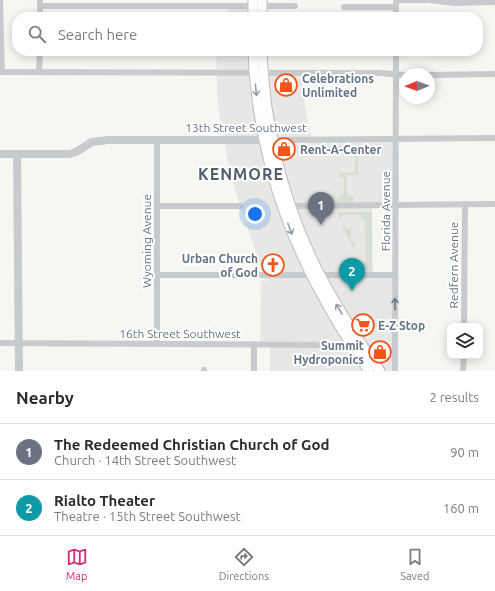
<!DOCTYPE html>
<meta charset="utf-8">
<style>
body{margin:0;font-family:Ubuntu,sans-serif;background:#f2f2f3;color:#2b2b33}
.controls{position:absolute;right:12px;bottom:12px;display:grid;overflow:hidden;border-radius:8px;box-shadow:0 2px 10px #0003}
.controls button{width:36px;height:36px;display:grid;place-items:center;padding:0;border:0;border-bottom:1px solid #e1e1e2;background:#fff;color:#2b2b33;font:20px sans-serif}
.compass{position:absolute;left:399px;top:68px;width:36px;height:36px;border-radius:50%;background:#fff;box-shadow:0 2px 10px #0003;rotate:269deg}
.you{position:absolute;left:255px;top:214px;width:14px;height:14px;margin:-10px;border:3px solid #fff;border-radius:50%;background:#1a73e8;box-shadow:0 0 0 6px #1a73e833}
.badge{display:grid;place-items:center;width:26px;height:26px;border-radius:50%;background:#db2777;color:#fff;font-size:13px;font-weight:700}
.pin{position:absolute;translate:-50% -33px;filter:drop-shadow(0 1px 2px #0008)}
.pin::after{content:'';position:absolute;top:21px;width:14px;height:12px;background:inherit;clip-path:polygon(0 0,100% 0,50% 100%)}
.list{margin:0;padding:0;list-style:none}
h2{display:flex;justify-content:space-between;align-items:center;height:52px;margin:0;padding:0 16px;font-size:17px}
h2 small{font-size:13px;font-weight:400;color:#7c7c81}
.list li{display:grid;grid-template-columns:26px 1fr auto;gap:12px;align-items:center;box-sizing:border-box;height:56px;padding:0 16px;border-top:1px solid #e1e1e2}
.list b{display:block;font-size:15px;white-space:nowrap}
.list p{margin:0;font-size:13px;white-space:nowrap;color:#7c7c81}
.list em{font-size:13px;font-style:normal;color:#7c7c81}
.icon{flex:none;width:22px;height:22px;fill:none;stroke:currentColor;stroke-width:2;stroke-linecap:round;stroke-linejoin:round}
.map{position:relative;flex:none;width:495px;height:371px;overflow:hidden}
.search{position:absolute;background:#fff;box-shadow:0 2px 10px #0003;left:12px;right:12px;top:12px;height:44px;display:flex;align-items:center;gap:10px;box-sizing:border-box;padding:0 14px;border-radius:16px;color:#7c7c81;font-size:15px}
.sheet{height:164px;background:#fff}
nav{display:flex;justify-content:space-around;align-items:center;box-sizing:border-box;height:56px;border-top:1px solid #e1e1e2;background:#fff;font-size:11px;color:#7c7c81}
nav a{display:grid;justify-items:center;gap:2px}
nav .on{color:#db2777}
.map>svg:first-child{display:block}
.built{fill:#e7e8e6}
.green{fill:#d7dfd3}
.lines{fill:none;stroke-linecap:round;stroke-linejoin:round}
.secondary-casing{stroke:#babec3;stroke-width:11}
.minor{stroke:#c8cbce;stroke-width:6}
.tertiary{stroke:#c8cbce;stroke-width:8}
.secondary{stroke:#fff;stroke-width:9}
.oneway{stroke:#929eaa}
.oneway2{stroke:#68788a}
.labels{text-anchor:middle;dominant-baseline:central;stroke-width:4;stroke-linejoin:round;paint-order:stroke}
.poi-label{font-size:12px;font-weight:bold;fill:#637486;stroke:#fff;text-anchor:start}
.street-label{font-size:12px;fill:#637486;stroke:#fff}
.district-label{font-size:16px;font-weight:bold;letter-spacing:1px;fill:#515e6b;stroke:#fff}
</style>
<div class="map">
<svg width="495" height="371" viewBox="0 0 495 371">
<rect width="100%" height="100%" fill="#f6f6f2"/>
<g class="built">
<polygon points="228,6 253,6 253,17 227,17"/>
<polygon points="216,51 253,51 254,72 301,73 306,114 312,139 396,140 396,206 372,206 373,275 395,275 395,371 270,371 270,342 260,342 261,281 266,281 240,206 230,173 219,111 217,89"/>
</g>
<g class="green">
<polygon points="316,146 358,146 358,175 347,175 347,195 354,196 354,202 333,202 331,196 334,194 335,199 339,199 340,195 344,194 344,178 340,177 339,173 355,172 355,154 351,154 350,149 320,149 318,154"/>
<polygon points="337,212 372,212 372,271 364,271 360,263 366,262 365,220 361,220 361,215 342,215 340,220"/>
<polygon points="343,225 345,226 346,229 350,229 351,226 356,226 351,227 351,241 355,242 355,251 342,227"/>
</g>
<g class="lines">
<g class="secondary-casing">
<g id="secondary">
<polyline points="253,17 253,0"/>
<polyline points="262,17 262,0"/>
<path d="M 253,51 C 258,173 300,272 369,371"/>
<path d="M 262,51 C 265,128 284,204 319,273 C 337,307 358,340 380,371"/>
</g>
</g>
<g class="minor">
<polyline points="0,0 2,72"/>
<polyline points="40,0 40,17"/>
<polyline points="396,0 428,0 455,3 495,2"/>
<polyline points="40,6 295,6"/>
<polyline points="344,7 396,7"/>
<polyline points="396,17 396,4"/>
<polyline points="0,72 379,73 405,75"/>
<polyline points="39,72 40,51"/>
<polyline points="429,75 495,74"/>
<polyline points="272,140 495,138"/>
<polyline points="157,206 240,206"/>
<polyline points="289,206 495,204"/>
<polyline points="157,275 395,275"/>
<polyline points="464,326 465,204"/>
<polyline points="0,343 331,345 352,343"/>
<polyline points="157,344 157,139"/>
<polyline points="254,344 254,371"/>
<polyline points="204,370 204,371"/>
<polyline points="395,371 396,51"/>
<polyline points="463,371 464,356"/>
</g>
<g class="tertiary">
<polyline points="0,154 70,154 76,152 92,142 108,140 270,140"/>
<polyline points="17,154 19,371"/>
</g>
<use href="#secondary" class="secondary"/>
</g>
<defs><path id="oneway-shaft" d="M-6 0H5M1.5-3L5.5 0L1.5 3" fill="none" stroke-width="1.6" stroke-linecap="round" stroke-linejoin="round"/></defs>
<g class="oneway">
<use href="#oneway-shaft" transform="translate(256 90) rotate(84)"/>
<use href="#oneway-shaft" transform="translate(290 229) rotate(69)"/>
<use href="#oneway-shaft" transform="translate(339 309) rotate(-121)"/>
</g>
<use class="oneway2" href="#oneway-shaft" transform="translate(395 304) rotate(-90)"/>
<defs>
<g id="shop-ring" transform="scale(1.15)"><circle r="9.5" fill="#fff" stroke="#f25617" stroke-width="1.5"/><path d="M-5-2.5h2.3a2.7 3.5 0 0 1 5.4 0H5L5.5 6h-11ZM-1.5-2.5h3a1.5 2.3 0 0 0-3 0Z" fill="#f25617"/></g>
<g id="church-ring" transform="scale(1.15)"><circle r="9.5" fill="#fff" stroke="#f25617" stroke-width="1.5"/><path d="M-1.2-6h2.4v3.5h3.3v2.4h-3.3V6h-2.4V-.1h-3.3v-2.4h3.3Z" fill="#f25617"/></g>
<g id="supermarket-ring" transform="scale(1.15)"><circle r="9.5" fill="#fff" stroke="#f25617" stroke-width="1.5"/><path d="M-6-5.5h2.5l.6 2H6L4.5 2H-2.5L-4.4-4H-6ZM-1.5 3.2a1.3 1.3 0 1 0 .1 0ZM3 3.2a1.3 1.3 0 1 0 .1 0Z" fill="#f25617"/></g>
</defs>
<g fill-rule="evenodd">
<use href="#shop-ring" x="286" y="85"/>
<use href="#shop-ring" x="284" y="149"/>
<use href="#church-ring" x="273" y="265"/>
<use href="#supermarket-ring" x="363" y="325"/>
<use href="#shop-ring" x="380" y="352"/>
</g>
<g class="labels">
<g class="poi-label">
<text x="302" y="78">Celebrations<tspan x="302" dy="14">Unlimited</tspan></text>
<text x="300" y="149">Rent-A-Center</text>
<text x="258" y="258" text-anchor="end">Urban Church<tspan x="258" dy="14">of God</tspan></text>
<text x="378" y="325">E-Z Stop</text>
<text x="364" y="345" text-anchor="end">Summit<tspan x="364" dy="14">Hydroponics</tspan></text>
</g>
<g class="street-label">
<text x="246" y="127">13th Street Southwest</text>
<text transform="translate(385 211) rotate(-90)">Florida Avenue</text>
<text transform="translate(146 241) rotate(-90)">Wyoming Avenue</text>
<text transform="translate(453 265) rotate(-90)">Redfern Avenue</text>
<text x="180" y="333">16th Street Southwest</text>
</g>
<g class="district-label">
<text x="241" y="174">KENMORE</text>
</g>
</g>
</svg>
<div class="controls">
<button><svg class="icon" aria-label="layers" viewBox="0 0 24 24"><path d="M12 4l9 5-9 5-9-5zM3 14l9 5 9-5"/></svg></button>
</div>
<svg class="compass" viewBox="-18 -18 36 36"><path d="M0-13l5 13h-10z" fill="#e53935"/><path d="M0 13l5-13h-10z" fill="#7c7c81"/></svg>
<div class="you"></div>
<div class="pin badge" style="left:321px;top:225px;background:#6b7280">1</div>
<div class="pin badge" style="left:352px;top:291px;background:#0f9aa8">2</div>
<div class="search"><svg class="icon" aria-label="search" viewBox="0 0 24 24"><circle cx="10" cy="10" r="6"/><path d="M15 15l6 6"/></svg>Search here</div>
</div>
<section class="sheet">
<h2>Nearby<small>2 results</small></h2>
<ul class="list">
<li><span class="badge" style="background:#6b7280">1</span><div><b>The Redeemed Christian Church of God</b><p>Church · 14th Street Southwest</p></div><em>90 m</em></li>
<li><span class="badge" style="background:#0f9aa8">2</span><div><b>Rialto Theater</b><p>Theatre · 15th Street Southwest</p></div><em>160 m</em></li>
</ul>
</section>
<nav>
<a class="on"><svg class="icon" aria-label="map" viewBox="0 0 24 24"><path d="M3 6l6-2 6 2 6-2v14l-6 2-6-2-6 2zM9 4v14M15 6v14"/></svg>Map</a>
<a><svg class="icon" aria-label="directions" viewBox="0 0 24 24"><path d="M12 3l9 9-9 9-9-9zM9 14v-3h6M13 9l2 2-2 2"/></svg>Directions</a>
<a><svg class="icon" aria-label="saved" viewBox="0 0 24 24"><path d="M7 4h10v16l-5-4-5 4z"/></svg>Saved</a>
</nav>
